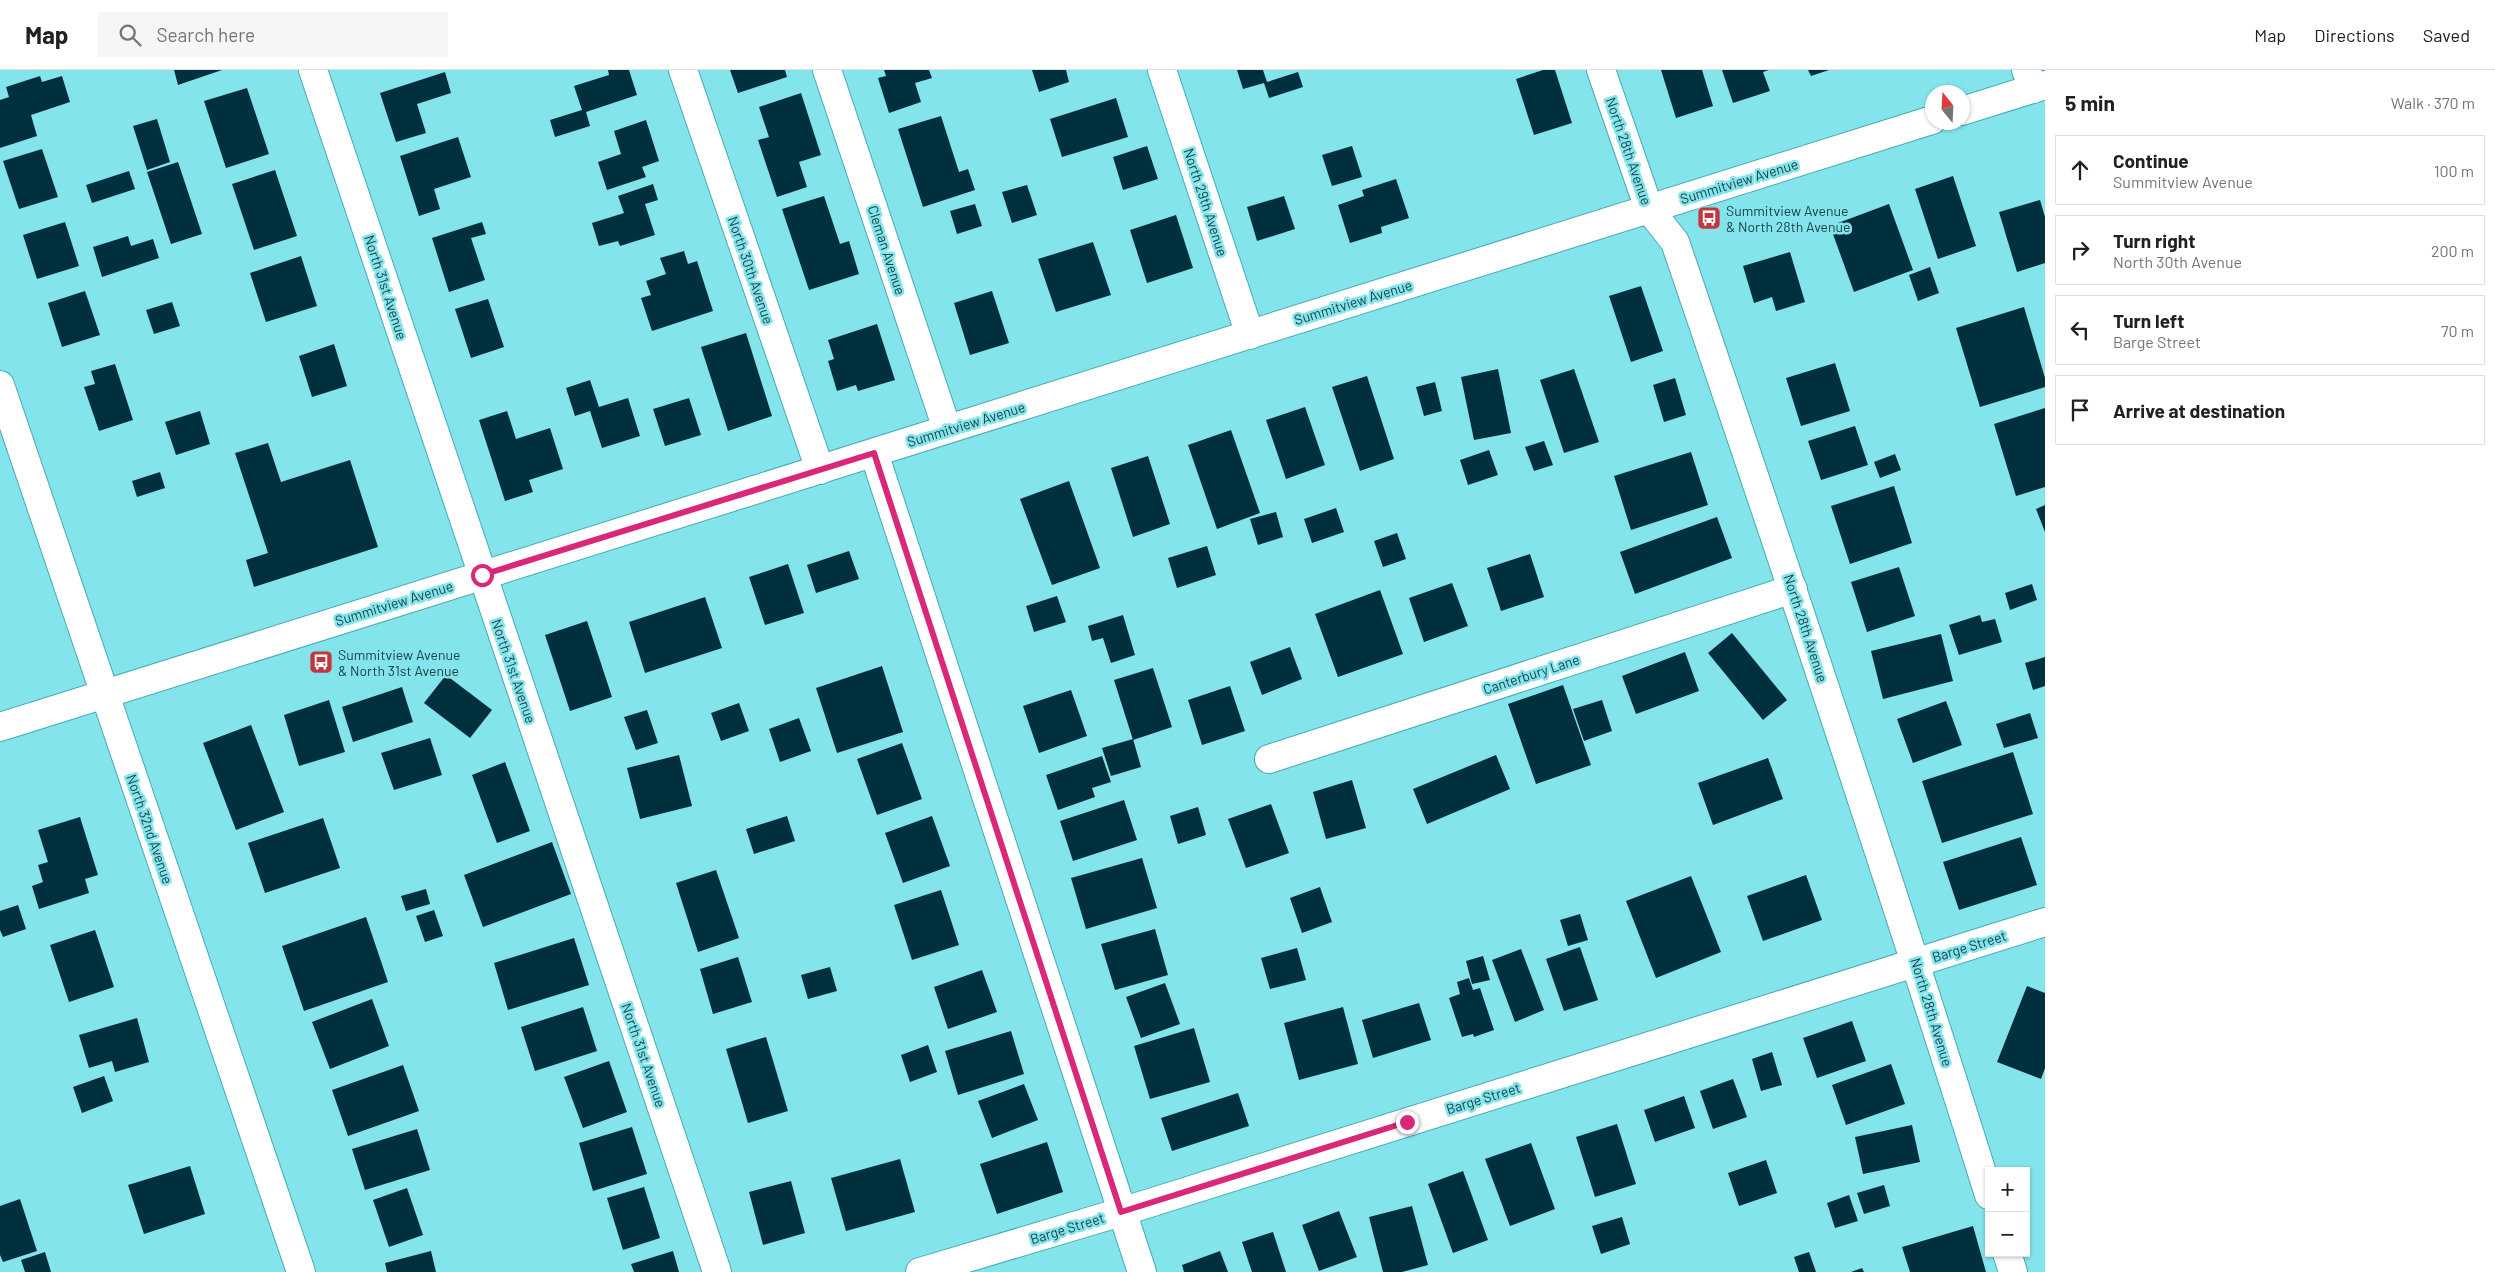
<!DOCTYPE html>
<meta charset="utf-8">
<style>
body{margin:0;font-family:Barlow,sans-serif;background:#f6f6f6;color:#202124}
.controls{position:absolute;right:15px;bottom:15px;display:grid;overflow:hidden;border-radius:0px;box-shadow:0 1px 4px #0004}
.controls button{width:45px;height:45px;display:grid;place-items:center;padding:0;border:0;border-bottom:1px solid #e0e0e0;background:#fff;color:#202124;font:25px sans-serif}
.compass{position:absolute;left:1925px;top:15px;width:45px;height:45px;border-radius:50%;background:#fff;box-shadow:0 1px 4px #0004;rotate:342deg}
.stop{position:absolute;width:15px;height:15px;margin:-11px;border:4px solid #db2777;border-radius:50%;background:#fff}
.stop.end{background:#db2777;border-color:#fff;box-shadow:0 1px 5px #0008}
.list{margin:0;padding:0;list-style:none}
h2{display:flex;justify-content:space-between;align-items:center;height:65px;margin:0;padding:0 20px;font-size:21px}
h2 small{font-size:16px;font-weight:400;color:#757577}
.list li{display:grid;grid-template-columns:32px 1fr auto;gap:15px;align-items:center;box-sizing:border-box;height:70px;margin:0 10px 10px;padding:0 10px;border:1px solid #e0e0e0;border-radius:0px}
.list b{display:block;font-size:19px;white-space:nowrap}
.list p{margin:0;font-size:16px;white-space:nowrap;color:#757577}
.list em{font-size:16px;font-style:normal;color:#757577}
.icon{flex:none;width:28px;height:28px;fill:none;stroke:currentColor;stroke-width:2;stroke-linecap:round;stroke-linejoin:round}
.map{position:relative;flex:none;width:2045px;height:1202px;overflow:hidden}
header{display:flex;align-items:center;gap:30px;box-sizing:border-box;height:70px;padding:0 25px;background:#fff;border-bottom:1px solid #e0e0e0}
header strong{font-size:24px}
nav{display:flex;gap:28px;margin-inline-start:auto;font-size:18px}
.search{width:350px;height:45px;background:#f6f6f6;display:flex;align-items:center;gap:12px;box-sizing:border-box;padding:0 18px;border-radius:0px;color:#757577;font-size:19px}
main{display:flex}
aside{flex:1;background:#fff}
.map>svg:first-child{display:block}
.building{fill:#002f3e}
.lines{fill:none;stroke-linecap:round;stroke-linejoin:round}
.street-casing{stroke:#47aab3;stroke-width:30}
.secondary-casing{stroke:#47aab3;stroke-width:30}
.street{stroke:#fff;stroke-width:28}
.secondary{stroke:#fff;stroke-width:28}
.route{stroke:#db2777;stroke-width:6}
.labels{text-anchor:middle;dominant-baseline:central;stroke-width:5;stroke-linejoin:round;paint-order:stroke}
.street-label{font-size:14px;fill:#1a4347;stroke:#83e4ec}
.poi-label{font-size:14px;fill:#1a4347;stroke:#83e4ec;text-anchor:start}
</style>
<header>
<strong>Map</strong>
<div class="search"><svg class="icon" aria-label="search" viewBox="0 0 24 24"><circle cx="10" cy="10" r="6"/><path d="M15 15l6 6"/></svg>Search here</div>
<nav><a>Map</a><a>Directions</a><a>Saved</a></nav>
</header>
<main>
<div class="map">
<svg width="2045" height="1202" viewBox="0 0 2045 1202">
<rect width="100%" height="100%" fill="#83e4ec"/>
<g class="building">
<polygon points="174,0 222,0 178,15"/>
<polygon points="608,0 629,0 637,25 586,42 590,56 555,67 550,50 582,40 574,16 609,5"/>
<polygon points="730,0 785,0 787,7 738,23"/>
<polygon points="884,0 929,0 932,8 915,13 921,32 889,43 878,8 886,6"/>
<polygon points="1032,0 1066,0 1069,12 1039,22"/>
<polygon points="1237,0 1263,0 1267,12 1298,2 1303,17 1269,28 1264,13 1243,19"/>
<polygon points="1543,0 1555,0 1572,53 1534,65 1516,9"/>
<polygon points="1661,0 1702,0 1713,36 1676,48"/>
<polygon points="1722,0 1769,0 1763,2 1770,21 1733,33"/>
<polygon points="1808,0 1829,0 1811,6"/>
<polygon points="445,2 451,23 417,34 426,63 396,72 380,23"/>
<polygon points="40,6 42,12 62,6 70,32 31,45 37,66 0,78 0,30 9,27 6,17"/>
<polygon points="247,18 269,84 226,98 204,31"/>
<polygon points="801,23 821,85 799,92 807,117 777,127 758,70 769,67 759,37"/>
<polygon points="1116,28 1128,67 1062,87 1050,49"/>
<polygon points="941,46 959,102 968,99 975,120 923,137 898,59"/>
<polygon points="157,49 170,92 147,100 133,56"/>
<polygon points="646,50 659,91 642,97 646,107 607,120 598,92 621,84 614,61"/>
<polygon points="458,67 471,107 434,119 440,139 419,146 400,86"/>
<polygon points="1147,76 1158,109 1123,120 1113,87"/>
<polygon points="1352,76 1362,107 1332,116 1322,85"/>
<polygon points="42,79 58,127 19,139 3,91"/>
<polygon points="178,92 202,164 171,174 147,102"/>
<polygon points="275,100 297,166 254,180 232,114"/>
<polygon points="129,101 135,119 92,133 86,115"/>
<polygon points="1953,106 1976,176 1938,189 1915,119"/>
<polygon points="1396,109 1409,148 1381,157 1382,163 1350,173 1338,135 1364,126 1362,120"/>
<polygon points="653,114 658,130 645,134 655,165 620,176 618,171 599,176 592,153 624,143 618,126"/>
<polygon points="1027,115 1037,145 1012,153 1002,122"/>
<polygon points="824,126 840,174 849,171 859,204 809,220 782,139"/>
<polygon points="1284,126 1295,159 1257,171 1247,137"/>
<polygon points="2040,130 2045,147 2045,193 2017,202 1999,142"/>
<polygon points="975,134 982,156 957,164 950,141"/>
<polygon points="1889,134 1913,200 1854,222 1830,156"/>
<polygon points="1176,145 1193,198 1147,213 1130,160"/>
<polygon points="65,152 79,196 37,209 23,165"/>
<polygon points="482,152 486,164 471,168 485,210 449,222 432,168"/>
<polygon points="128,166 131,176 153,169 159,188 102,207 93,177"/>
<polygon points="1093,172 1111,225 1056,242 1038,189"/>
<polygon points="684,181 688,194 697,191 713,241 652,261 641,228 651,225 646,211 666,204 660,188"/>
<polygon points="1790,182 1805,232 1776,241 1772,227 1754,233 1743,196"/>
<polygon points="301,186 317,236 266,252 250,203"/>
<polygon points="1930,197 1939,223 1918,231 1909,205"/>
<polygon points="1641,216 1663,281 1631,292 1609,226"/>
<polygon points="85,221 100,265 62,277 48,233"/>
<polygon points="992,221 1009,273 970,285 954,233"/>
<polygon points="488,229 504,277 471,288 455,239"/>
<polygon points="172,232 180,256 154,264 146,240"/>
<polygon points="2024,237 2045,308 2045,317 1980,337 1956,258"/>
<polygon points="877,254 895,310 858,321 856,315 837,321 828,291 834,289 828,270"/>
<polygon points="746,263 772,346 728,361 701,277"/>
<polygon points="334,274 347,316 312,327 299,286"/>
<polygon points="1835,293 1850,341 1801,356 1786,308"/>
<polygon points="115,294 133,350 99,361 84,317 95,314 91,301"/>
<polygon points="1498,299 1511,363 1474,370 1461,307"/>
<polygon points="1574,299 1599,372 1564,383 1540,310"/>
<polygon points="1367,306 1394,389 1360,401 1332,317"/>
<polygon points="1675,308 1686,345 1664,352 1653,315"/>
<polygon points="590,310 599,337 628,328 640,366 602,378 590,341 575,346 566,318"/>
<polygon points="1435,312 1442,341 1424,346 1416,317"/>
<polygon points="689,328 701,365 665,376 653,339"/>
<polygon points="1305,337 1325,395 1286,409 1266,350"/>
<polygon points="2045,338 2045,417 2016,426 1994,354"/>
<polygon points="200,341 210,374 176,385 165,352"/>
<polygon points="507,341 516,369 550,358 563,399 529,410 533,422 505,431 479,350"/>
<polygon points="1855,356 1868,395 1821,410 1808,371"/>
<polygon points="1231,360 1260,443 1217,459 1188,375"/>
<polygon points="1544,371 1553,395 1534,401 1525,377"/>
<polygon points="268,373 281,412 350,390 378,477 254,517 246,490 268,483 235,383"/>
<polygon points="1489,380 1498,405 1468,415 1460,390"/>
<polygon points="1691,382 1708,435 1631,460 1614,406"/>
<polygon points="1895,384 1901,400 1880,408 1874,392"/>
<polygon points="1148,386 1170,454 1133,467 1111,398"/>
<polygon points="160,402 165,418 137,427 132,411"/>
<polygon points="1069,411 1100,498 1052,515 1020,429"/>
<polygon points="1894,416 1912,473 1850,494 1831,436"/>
<polygon points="2045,435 2045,462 2036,439"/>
<polygon points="1336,438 1344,462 1312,473 1304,449"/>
<polygon points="1276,442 1283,467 1258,475 1250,449"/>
<polygon points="1717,447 1732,488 1635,524 1620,482"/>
<polygon points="1397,463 1406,489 1383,497 1374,471"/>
<polygon points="1207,476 1216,505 1177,518 1168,488"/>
<polygon points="849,481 859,509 816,523 807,495"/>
<polygon points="1530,484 1544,527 1501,541 1487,498"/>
<polygon points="788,494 804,543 765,555 749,507"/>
<polygon points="1899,497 1915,546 1867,562 1851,512"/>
<polygon points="1452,513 1468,556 1424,572 1409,528"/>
<polygon points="2032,514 2037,530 2010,540 2005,523"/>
<polygon points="1380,520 1403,584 1338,607 1315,544"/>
<polygon points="1057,526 1066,552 1034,562 1026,536"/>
<polygon points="705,527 722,578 645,603 629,552"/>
<polygon points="1123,545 1135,585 1111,593 1103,568 1092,571 1088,556"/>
<polygon points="1980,545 1982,552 1995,549 2002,572 1959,585 1949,555"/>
<polygon points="587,551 612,627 570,641 545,565"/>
<polygon points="1732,563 1787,630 1763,650 1708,583"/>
<polygon points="1941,564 1953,611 1883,629 1871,581"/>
<polygon points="1290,577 1302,609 1262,625 1250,592"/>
<polygon points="1685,582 1699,621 1636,644 1622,606"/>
<polygon points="2045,587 2045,616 2033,620 2025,593"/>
<polygon points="882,596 903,662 837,683 816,618"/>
<polygon points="1153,598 1172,657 1133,670 1114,610"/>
<polygon points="446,605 492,640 470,668 424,633"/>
<polygon points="1563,615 1591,695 1536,714 1508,634"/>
<polygon points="1230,616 1245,661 1202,675 1188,630"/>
<polygon points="402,617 413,652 353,672 342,637"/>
<polygon points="1071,620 1087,666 1039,683 1023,636"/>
<polygon points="329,630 345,682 299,696 284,645"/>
<polygon points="1602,630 1612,661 1584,671 1573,639"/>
<polygon points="1946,631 1962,675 1913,693 1897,649"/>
<polygon points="739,633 749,661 721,671 711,643"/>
<polygon points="647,640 658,673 636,680 624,647"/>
<polygon points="2030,643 2038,668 2004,678 1996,654"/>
<polygon points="799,648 811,681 780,692 769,659"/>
<polygon points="251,655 284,742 236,760 203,673"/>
<polygon points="430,668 442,705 394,720 381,683"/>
<polygon points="1133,669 1141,697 1111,706 1102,678"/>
<polygon points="902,673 922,729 877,745 857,689"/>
<polygon points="2013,682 2033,744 1942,773 1922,711"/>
<polygon points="679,685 692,736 640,749 627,698"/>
<polygon points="1496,685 1510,719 1427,754 1413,719"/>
<polygon points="1102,686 1111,712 1092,718 1095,727 1058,740 1046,705"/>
<polygon points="1768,688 1783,729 1713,755 1698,713"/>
<polygon points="505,692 530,761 497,773 472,705"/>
<polygon points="1352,710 1366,758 1326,769 1313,722"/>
<polygon points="1124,730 1137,770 1073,791 1060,751"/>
<polygon points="1271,734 1289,783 1246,798 1228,749"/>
<polygon points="1198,737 1206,765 1178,774 1170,746"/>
<polygon points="787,746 795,771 754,784 746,759"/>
<polygon points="932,746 950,796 903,813 885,763"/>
<polygon points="80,747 98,805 85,809 89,823 39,839 32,816 43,812 38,795 48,792 38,760"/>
<polygon points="323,748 340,798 265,823 248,773"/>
<polygon points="2021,767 2037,815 1959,840 1943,792"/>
<polygon points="552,772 571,824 483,857 464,805"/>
<polygon points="1142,788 1157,838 1086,859 1071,808"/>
<polygon points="716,800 739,868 698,882 676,813"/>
<polygon points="1806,805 1822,850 1763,871 1747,826"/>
<polygon points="1691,806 1721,882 1656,908 1626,831"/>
<polygon points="1320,817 1332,852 1302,863 1290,828"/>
<polygon points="426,819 430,834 406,841 401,826"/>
<polygon points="941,820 959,875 912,890 894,835"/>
<polygon points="18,835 26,859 3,867 0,860 0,841"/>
<polygon points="434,840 443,866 425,872 416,846"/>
<polygon points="1580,844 1588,870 1568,876 1560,850"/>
<polygon points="366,847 388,912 304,941 282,876"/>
<polygon points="1155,859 1168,905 1115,920 1101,874"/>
<polygon points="95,860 114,917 69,932 50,875"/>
<polygon points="574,868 589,915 508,940 494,893"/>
<polygon points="1580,877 1598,930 1564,941 1546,889"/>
<polygon points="1297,878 1306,910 1270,919 1261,888"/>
<polygon points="1521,879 1544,940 1515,952 1492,890"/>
<polygon points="1483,886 1490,910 1472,914 1466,891"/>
<polygon points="738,887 752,932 713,944 700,899"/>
<polygon points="830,897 837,921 808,929 801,905"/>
<polygon points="982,900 997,942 948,959 934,917"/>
<polygon points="1469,908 1473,920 1480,918 1494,960 1474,967 1473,964 1462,967 1449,928 1460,924 1457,912"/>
<polygon points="1165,913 1180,954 1141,968 1126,927"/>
<polygon points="2027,916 2045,923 2045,998 2041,1009 1997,992"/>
<polygon points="372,929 389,976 330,999 312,952"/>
<polygon points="1419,933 1431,970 1373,988 1362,950"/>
<polygon points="583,937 597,981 535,1001 521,957"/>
<polygon points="1343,937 1358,994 1299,1010 1284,953"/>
<polygon points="137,948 149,992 115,1002 112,991 89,998 79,965"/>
<polygon points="1852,951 1866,991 1817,1008 1803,968"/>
<polygon points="1194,958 1210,1012 1150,1029 1134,976"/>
<polygon points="1011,961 1024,1004 958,1025 945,981"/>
<polygon points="766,967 788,1041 748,1053 726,979"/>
<polygon points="928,975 937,1002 910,1012 901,985"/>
<polygon points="1772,982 1782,1015 1761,1021 1752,989"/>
<polygon points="609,991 627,1042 583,1058 564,1007"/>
<polygon points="1891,994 1905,1034 1846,1055 1832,1015"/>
<polygon points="403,995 419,1041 348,1066 332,1020"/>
<polygon points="104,1006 113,1031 82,1043 73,1017"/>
<polygon points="1733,1009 1747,1047 1713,1059 1700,1021"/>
<polygon points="1024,1014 1038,1050 992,1068 978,1031"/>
<polygon points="1238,1023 1249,1056 1172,1081 1161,1048"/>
<polygon points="1684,1026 1695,1058 1655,1072 1644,1040"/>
<polygon points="1617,1054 1636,1114 1595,1127 1576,1067"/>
<polygon points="1912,1055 1920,1092 1863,1104 1855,1067"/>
<polygon points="632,1057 647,1104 593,1121 579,1073"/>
<polygon points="417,1059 430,1100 365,1120 352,1079"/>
<polygon points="1047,1072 1063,1122 997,1144 980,1094"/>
<polygon points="1531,1073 1555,1139 1510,1156 1485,1089"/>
<polygon points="900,1089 915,1142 846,1161 831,1108"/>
<polygon points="1766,1090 1777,1123 1739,1136 1728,1103"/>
<polygon points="190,1096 205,1144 144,1164 128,1115"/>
<polygon points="1463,1101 1488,1170 1453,1183 1428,1114"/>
<polygon points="791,1111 805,1163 763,1175 749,1122"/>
<polygon points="1884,1115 1890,1136 1864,1144 1857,1123"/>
<polygon points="644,1117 660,1168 623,1180 607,1128"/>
<polygon points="407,1118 423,1165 389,1177 373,1130"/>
<polygon points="1849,1125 1858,1151 1835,1158 1827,1133"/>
<polygon points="20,1129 37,1181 3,1192 0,1185 0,1136"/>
<polygon points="1412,1136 1428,1195 1402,1202 1383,1202 1369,1147"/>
<polygon points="1339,1141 1357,1187 1319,1201 1302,1155"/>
<polygon points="1622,1147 1630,1174 1601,1184 1592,1156"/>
<polygon points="1973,1156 1986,1202 1910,1202 1902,1177"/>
<polygon points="1273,1162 1286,1202 1252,1202 1242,1172"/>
<polygon points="431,1181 436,1202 387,1202 385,1193"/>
<polygon points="673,1181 679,1202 634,1202 631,1194"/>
<polygon points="1220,1181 1228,1202 1184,1202 1182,1195"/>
<polygon points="45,1182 51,1202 25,1202 21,1190"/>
<polygon points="1809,1182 1816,1202 1799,1202 1794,1187"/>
<polygon points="1862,1198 1864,1202 1851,1202"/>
</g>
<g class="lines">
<g class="street-casing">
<g id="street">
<polyline points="313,0 717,1202"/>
<polyline points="683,0 820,400"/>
<polyline points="827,0 947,359"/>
<polyline points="1162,0 1250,265"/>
<path d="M 1601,0 L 1649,139 L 1675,172 C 1783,489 1889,806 1989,1125"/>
<polyline points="2026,0 2033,19"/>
<polyline points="0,315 301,1202"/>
<polyline points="874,383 1142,1202"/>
<polyline points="1269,689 1793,519"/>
<polyline points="2007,1183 2013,1202"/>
<polyline points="920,1202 1121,1142 2045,852"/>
</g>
</g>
<g class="secondary-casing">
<g id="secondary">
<polyline points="1962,41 2045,15"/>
<polyline points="0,657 1932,50"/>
</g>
</g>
<use href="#street" class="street"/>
<use href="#secondary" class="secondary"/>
</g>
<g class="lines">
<polyline class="route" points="482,505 874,383 1121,1142 1407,1052"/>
</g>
<defs>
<g id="bus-square" transform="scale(1.25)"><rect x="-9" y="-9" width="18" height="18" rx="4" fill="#c5353c" stroke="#83e4ec"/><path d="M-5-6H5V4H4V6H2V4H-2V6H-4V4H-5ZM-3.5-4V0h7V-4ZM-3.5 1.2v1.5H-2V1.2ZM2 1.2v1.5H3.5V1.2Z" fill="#fff"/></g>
</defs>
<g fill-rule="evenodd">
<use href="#bus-square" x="1709" y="148"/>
<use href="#bus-square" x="321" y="592"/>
</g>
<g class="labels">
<g class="street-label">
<text transform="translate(1629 81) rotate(71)">North 28th Avenue</text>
<text transform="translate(1739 111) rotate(-17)">Summitview Avenue</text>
<text transform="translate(1206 132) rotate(72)">North 29th Avenue</text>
<text transform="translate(887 180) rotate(72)">Cleman Avenue</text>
<text transform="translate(751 200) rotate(71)">North 30th Avenue</text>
<text transform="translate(386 217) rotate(72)">North 31st Avenue</text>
<text transform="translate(1353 232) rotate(-17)">Summitview Avenue</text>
<text transform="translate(966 354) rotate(-17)">Summitview Avenue</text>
<text transform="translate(394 533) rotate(-17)">Summitview Avenue</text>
<text transform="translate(1806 558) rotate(72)">North 28th Avenue</text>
<text transform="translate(514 601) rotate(71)">North 31st Avenue</text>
<text transform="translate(1531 604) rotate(-18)">Canterbury Lane</text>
<text transform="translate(150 759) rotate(71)">North 32nd Avenue</text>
<text transform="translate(1969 876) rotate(-17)">Barge Street</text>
<text transform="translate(1932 942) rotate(73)">North 28th Avenue</text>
<text transform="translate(644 985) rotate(71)">North 31st Avenue</text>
<text transform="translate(1483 1028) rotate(-17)">Barge Street</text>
<text transform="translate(1067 1158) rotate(-17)">Barge Street</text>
</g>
<g class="poi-label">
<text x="1726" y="140">Summitview Avenue<tspan x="1726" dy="16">&amp; North 28th Avenue</tspan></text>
<text x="338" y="584">Summitview Avenue<tspan x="338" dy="16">&amp; North 31st Avenue</tspan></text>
</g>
</g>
</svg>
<div class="controls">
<button>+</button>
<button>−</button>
</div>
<svg class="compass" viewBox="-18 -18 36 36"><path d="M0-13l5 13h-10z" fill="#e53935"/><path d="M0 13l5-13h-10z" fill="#757577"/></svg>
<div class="stop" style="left:482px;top:505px"></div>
<div class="stop end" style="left:1407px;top:1052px"></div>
</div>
<aside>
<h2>5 min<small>Walk · 370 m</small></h2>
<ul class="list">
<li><svg class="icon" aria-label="ahead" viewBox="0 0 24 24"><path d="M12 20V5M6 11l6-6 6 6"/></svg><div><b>Continue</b><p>Summitview Avenue</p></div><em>100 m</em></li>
<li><svg class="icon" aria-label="right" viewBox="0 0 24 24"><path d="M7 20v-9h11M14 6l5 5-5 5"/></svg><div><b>Turn right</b><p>North 30th Avenue</p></div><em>200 m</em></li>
<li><svg class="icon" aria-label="left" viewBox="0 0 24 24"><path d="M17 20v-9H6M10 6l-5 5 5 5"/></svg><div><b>Turn left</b><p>Barge Street</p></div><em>70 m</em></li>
<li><svg class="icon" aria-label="arrive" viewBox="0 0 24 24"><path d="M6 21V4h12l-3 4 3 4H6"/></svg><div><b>Arrive at destination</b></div></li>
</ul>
</aside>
</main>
